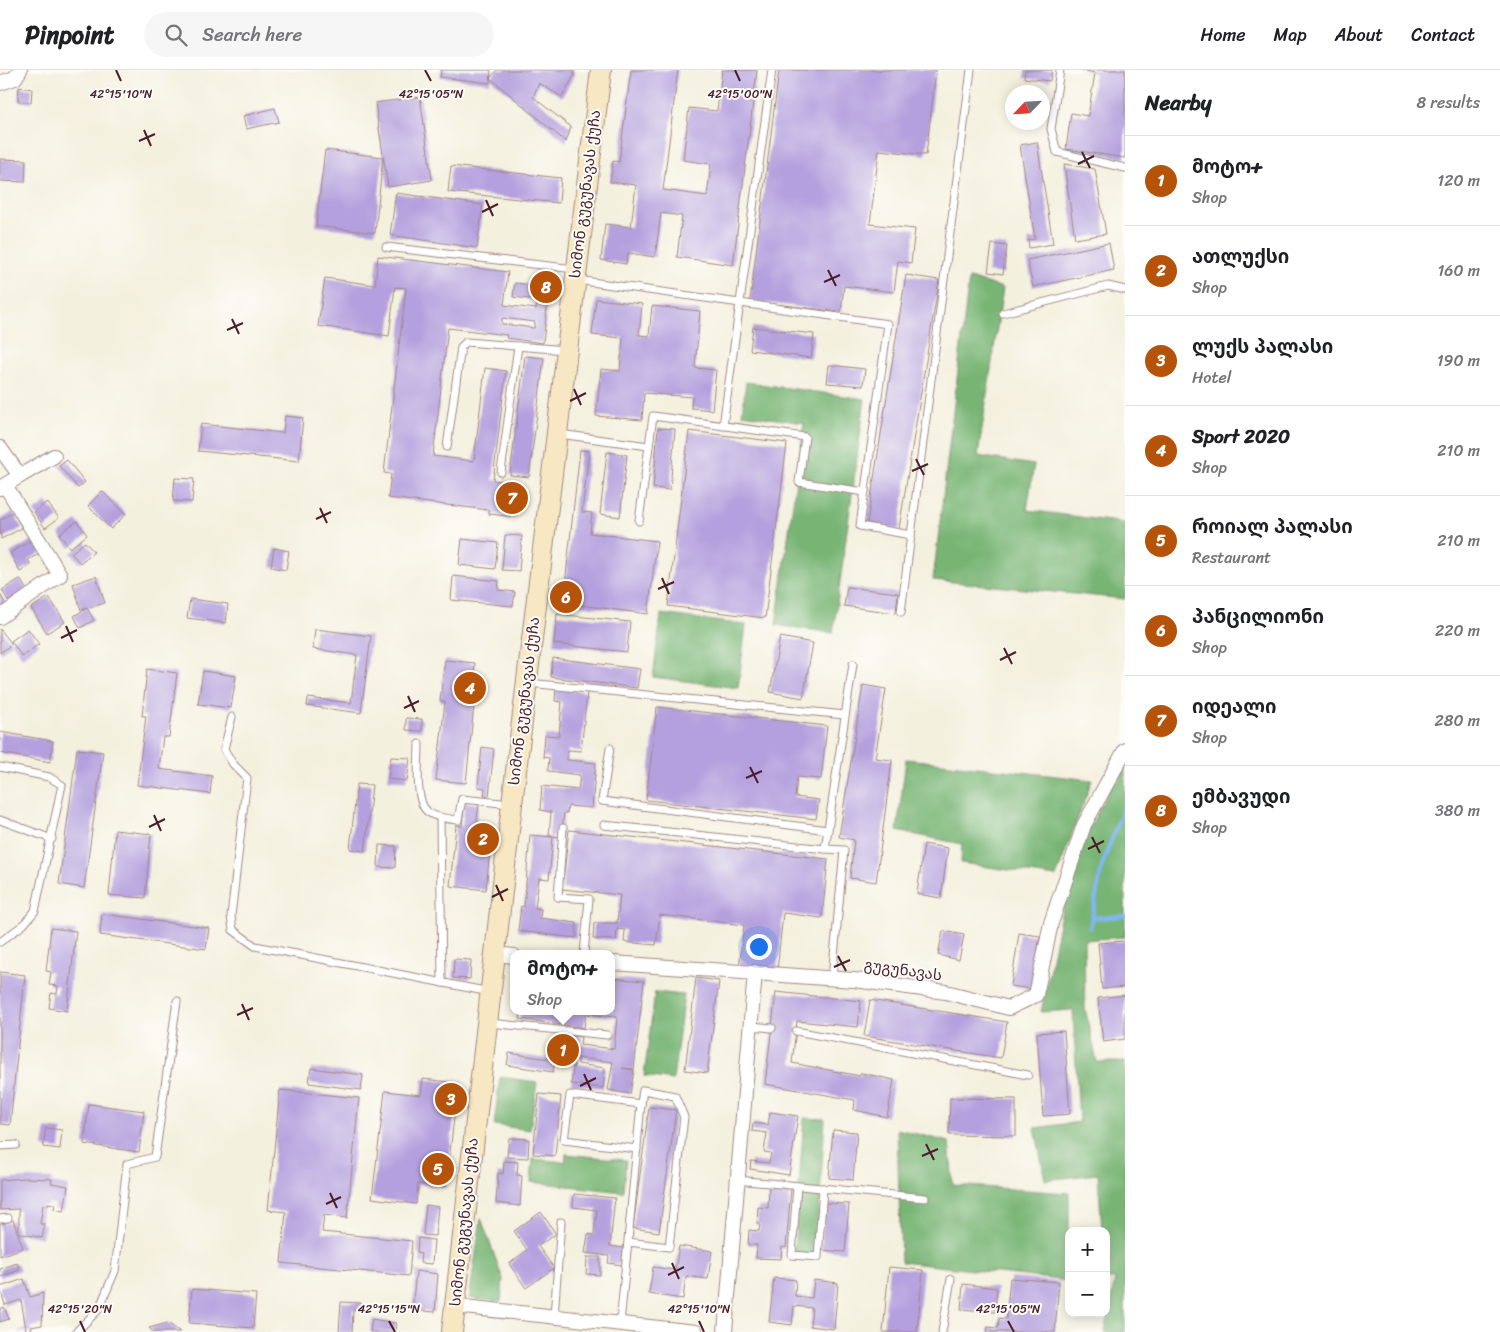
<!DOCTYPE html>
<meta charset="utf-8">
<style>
body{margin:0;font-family:Sriracha,"Noto Sans Georgian",sans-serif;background:#f6f6f6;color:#202124}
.controls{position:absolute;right:15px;bottom:15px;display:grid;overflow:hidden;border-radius:10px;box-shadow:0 2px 12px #0003}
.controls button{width:45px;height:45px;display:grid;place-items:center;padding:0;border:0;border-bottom:1px solid #e0e0e0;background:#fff;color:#202124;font:25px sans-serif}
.compass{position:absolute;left:1005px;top:15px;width:45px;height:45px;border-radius:50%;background:#fff;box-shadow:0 2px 12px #0003;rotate:245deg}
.you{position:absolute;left:758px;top:876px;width:18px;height:18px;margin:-12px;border:4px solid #fff;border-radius:50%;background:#1a73e8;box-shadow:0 0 0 8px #1a73e833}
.badge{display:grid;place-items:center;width:32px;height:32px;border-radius:50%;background:#b45309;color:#fff;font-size:16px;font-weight:700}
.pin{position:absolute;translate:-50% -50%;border:2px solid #fff;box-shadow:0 1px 5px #0006}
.popup{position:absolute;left:510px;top:880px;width:105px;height:65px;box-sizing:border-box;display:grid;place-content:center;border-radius:10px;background:#fff;filter:drop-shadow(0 1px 4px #0005);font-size:16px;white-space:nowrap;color:#757577}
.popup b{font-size:19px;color:#202124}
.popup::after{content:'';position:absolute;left:50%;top:100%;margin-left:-10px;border:10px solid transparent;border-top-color:#fff}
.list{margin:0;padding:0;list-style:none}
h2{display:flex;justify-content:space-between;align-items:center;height:65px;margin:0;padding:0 20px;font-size:21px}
h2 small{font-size:16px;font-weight:400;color:#757577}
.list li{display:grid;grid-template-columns:32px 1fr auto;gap:15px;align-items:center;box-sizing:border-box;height:90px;padding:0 20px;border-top:1px solid #e0e0e0}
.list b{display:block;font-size:19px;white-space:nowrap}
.list p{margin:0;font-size:16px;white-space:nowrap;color:#757577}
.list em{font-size:16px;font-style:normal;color:#757577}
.icon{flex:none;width:28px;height:28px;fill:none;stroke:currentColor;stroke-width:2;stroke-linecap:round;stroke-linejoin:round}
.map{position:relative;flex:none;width:1125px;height:1262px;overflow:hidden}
header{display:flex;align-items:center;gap:30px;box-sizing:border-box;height:70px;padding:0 25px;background:#fff;border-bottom:1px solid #e0e0e0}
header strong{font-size:24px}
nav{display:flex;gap:28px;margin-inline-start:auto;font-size:18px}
.search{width:350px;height:45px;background:#f6f6f6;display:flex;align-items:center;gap:12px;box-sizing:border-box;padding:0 18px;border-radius:28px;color:#757577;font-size:19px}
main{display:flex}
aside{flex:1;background:#fff}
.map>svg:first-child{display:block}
.forest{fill:#78b575;stroke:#616a50}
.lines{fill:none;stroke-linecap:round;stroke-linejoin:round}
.stream{stroke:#82b7f1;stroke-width:4}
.building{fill:#b4a0de;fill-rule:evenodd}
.lane-casing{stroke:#9f8884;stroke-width:9}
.street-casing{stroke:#9f8884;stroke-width:16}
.secondary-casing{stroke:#9f8884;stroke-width:22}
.lane{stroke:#fff;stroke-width:7}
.street{stroke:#fff;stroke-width:14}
.secondary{stroke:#f8e7c3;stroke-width:20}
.ticks{fill:none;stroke:#4a1f2b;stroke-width:2}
.labels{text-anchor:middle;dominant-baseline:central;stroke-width:4;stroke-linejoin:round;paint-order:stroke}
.street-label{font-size:15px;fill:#4a1f2b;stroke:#fdfcf7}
.ticks-label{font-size:12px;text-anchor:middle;fill:#4a1f2b;stroke:#fdfcf7;stroke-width:4;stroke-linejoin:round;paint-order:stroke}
</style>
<header>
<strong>Pinpoint</strong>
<div class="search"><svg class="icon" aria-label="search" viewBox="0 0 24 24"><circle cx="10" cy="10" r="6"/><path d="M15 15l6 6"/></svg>Search here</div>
<nav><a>Home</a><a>Map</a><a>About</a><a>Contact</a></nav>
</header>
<main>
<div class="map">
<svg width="1125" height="1262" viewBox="0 0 1125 1262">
<rect width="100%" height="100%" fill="#fdfcf7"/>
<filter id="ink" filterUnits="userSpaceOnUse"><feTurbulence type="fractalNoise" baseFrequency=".02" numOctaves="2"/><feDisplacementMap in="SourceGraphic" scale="10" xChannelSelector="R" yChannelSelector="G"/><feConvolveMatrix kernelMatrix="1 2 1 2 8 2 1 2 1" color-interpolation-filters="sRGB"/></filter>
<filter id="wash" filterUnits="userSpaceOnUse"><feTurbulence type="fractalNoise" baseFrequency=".0096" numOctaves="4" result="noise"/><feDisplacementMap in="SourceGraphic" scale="20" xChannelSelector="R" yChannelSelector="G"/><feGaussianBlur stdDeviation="1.12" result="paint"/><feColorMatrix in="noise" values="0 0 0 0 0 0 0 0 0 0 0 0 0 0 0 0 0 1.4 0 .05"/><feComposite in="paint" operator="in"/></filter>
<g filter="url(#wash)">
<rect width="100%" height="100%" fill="#f4f0de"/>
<g class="forest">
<polygon points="969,208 1003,218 978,386 1034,395 1027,440 1125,453 1125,529 933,510"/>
<polygon points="746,312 865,329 833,563 776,555 804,353 742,344"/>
<polygon points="661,544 746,555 738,618 653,607"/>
<polygon points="906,689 1092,710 1056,807 961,793 962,774 897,761"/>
<polygon points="1125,689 1125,867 1084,870 1085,938 1097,992 1125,992 1125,1262 1105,1262 1115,1209 1106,1209 1106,1161 1102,1161 1098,1104 1045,1110 1035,1058 1079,1052 1073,940 1041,942 1061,844 1089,759"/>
<polygon points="655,922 684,925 673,1010 644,1006"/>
<polygon points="500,1007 537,1012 530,1060 494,1055"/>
<polygon points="804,1048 825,1049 816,1185 794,1183"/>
<polygon points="897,1059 949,1072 953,1115 1069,1123 1069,1211 901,1192"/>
<polygon points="566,1084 626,1090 623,1122 531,1112 533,1089 565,1092"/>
<polygon points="481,1148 503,1209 501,1232 469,1228"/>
</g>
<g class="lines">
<g class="stream">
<polyline points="1092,848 1125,846"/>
<polyline points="1090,858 1102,796 1125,733"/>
</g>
</g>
<g id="blocks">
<g class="building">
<polygon points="441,0 491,0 490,13 440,7"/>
<polygon points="497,0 574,0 574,6 562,27 539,13 533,27 571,57 566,72 490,8"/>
<polygon points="631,0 678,0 663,120 707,126 711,94 683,90 689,38 717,41 722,0 757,0 733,195 677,187 682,146 661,143 655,187 628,183 626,194 601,190 605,154 631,157 636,115 610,112 613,91 619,92"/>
<polygon points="779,0 936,0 926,85 879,80 870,154 915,159 911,193 898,191 894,222 844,216 841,242 750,231"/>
<polygon points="1025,0 1052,0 1050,11 1024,8"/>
<polygon points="1081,0 1125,0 1125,88 1066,79 1071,43 1088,46 1095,3"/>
<polygon points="19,17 32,19 31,33 18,31"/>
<polygon points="420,27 432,110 388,117 375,33"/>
<polygon points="275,38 279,52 246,59 243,46"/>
<polygon points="1037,72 1053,174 1029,178 1028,170 1035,169 1020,75"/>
<polygon points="325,80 383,87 375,163 316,156"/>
<polygon points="0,89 26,90 25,112 0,111"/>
<polygon points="1064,94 1095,99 1106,164 1075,169"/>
<polygon points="451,96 561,108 559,133 448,122"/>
<polygon points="396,123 483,135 477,178 390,165"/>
<polygon points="1109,173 1114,200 1033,217 1027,190"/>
<polygon points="992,174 1007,176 1003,204 988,202"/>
<path d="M 378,186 L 508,202 L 504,235 L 536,239 L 537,230 L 513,227 L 515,213 L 539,216 L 540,203 L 551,205 L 543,273 L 506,268 L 507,265 L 448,258 L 433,386 L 474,391 L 485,298 L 506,301 L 493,410 L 520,413 L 516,447 L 489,444 L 489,440 L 388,428 L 391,404 L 384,403 L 406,218 L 395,217 L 389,266 L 318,256 L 325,208 L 375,215 ZM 502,248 L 535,252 L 534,258 L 502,254 Z"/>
<polygon points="906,205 939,210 899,459 867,453"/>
<polygon points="596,229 642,234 639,265 649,266 652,236 700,241 695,298 716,300 712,340 691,338 692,327 644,323 642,350 596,346 601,299 620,301 623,268 592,265"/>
<polygon points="753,257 814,264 811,288 750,280"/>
<polygon points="525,286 544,288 529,407 510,405"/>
<polygon points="829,295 865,299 863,316 827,313"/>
<polygon points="285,346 303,348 299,391 198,381 201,354 283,363"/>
<polygon points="658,358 675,359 670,420 653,418"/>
<polygon points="689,361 787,373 765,548 668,536"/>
<polygon points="580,380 589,381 582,442 592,443 590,463 657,471 648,544 563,533"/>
<polygon points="607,382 627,385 620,447 600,444"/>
<polygon points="67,390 85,412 78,418 59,396"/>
<polygon points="175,408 194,409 192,432 173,431"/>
<polygon points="102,421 126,444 111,459 88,436"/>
<polygon points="47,432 59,448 45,458 34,442"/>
<polygon points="13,442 22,458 1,469 0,450"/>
<polygon points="77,451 87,465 70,478 59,464"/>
<polygon points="505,465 522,466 519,501 502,500"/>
<polygon points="34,469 42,482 28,490 31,495 20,502 10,483"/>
<polygon points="462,469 498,473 495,499 459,495"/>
<polygon points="85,472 94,482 80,493 71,483"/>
<polygon points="274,478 289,481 286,500 271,497"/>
<polygon points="96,506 105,533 81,540 73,514"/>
<polygon points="453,506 499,511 498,520 515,522 513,536 451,530"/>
<polygon points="20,509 30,525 12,537 2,520"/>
<polygon points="847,517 898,523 896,543 844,536"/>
<polygon points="0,524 9,540 0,545"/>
<polygon points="49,527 65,552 47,563 31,538"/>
<polygon points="190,529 228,534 226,553 187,548"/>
<polygon points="87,538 94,550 80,558 74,546"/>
<polygon points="557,544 630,552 627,582 554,574"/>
<polygon points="0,559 12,574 0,583"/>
<polygon points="28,559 39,574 22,587 11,571"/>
<polygon points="315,559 371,566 361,643 307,636 308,628 351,633 357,585 313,579"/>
<polygon points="780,567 813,573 803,628 770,622"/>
<polygon points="553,588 640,599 637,618 551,607"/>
<polygon points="445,590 475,593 471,635 474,635 466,713 436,710 445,632 440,631"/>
<polygon points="147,599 177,603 169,667 163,667 159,699 212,706 210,724 137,715 146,646 142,646"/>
<polygon points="203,601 236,606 231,638 198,634"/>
<polygon points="863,615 886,619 875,688 892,690 876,812 850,808 854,770 839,767"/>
<polygon points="556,619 587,622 581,681 568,680 567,690 596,693 592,738 568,736 567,743 564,743 561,767 549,766 551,742 540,740 542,716 578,720 580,705 548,701 549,688 543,687 545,665 559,666 562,632 555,631"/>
<polygon points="657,637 827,656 821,709 797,707 795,727 819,730 816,749 646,730"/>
<polygon points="406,648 422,649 422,661 406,660"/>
<polygon points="0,662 53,671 50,692 0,683"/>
<polygon points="482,677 494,679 489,726 484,725 485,718 478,717"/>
<polygon points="77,679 103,682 84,818 59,814"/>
<polygon points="391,687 410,688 407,711 388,709"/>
<polygon points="357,714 372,715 365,781 350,779"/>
<polygon points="465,732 479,734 476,757 492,759 486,820 450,816 456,755 462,756"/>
<polygon points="115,760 151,764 145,828 109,825"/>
<polygon points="569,760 828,789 822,848 783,843 777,901 739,897 744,855 660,845 656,875 624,872 625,860 617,859 616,870 593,869 594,853 617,853 620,825 562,819"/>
<polygon points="530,765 553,767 549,809 539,808 535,838 541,839 540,848 577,853 576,868 518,861 521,836 524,837"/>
<polygon points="924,774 948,778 941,828 917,824"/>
<polygon points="379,775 396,776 395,798 378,797"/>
<polygon points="102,844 209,858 206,879 100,865"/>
<polygon points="51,858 76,861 67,941 49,938 51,923 57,924 58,916 49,915 51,902 46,901"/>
<polygon points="943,861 964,865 959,890 938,885"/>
<polygon points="1019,863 1040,866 1032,919 1011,916"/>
<polygon points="1125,871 1125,917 1102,919 1098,873"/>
<polygon points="454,889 471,890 470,909 453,908"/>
<polygon points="0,902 25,905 10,1055 0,1054"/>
<polygon points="612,908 644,911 634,999 622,998 634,1000 630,1024 608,1020 613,992 578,988 578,994 605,998 603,1018 571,1014 574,994 557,992 560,965 581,967 580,975 614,979 617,947 586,944 584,958 520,949 521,941 612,941"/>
<polygon points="696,908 719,911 707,1003 685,1000"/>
<polygon points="776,922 861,931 858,957 797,951 792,993 860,1006 861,1003 894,1010 887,1047 854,1040 855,1030 765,1014"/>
<polygon points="1125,925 1125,969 1103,972 1098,928"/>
<polygon points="870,930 1007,952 1001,988 864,966"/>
<polygon points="1064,961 1070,1044 1043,1046 1037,963"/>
<polygon points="509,983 555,990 553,1002 507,995"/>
<polygon points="311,998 363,1005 361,1020 309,1013"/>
<polygon points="423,1009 458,1013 446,1117 418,1114 416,1134 372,1128 385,1021 421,1025"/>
<polygon points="280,1020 359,1028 347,1148 324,1145 322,1162 412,1171 409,1206 281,1193 286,1142 268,1140"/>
<polygon points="539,1024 561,1026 555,1086 533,1084"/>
<polygon points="950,1028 1016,1029 1016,1066 949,1065"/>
<polygon points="89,1034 144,1041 139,1082 84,1074"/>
<polygon points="649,1037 676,1040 659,1162 633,1158"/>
<polygon points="770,1042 798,1046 789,1105 750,1099 751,1091 769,1093 771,1083 764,1082 767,1063 752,1061 753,1053 768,1055"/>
<polygon points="46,1058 62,1060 60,1079 43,1077"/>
<polygon points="833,1060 857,1062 853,1110 829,1108"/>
<polygon points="509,1068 529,1069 528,1088 507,1087"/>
<polygon points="504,1091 518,1092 517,1105 522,1106 520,1136 496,1133 498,1103 503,1104"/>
<polygon points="26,1108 52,1109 51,1113 68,1116 64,1141 54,1139 55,1134 48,1133 48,1136 43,1135 40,1154 45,1154 42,1168 19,1163 19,1139 0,1140 0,1110"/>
<polygon points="769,1116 791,1118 786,1178 782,1177 781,1189 756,1188 757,1175 748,1175 749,1160 759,1161 760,1154 757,1154 758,1137 768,1138"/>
<polygon points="574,1124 615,1128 610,1176 624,1178 622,1195 608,1193 609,1186 585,1183 588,1164 594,1165 597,1140 573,1137"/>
<polygon points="825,1133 849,1134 845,1182 821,1180"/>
<polygon points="426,1135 438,1137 435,1166 423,1165"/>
<polygon points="541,1142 556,1164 538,1176 554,1198 526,1218 509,1194 527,1180 514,1161"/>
<polygon points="13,1150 23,1178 0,1186 0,1152 2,1151 3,1154"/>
<polygon points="418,1168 434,1170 432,1194 420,1193 421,1184 417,1183"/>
<polygon points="679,1176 712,1181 708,1209 686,1206 683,1229 649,1224 653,1197 675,1200"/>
<polygon points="587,1187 600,1187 600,1205 586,1204"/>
<polygon points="17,1193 20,1200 0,1207 0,1199"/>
<polygon points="889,1197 923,1200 917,1262 883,1262"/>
<polygon points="416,1201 438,1204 435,1242 412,1240"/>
<polygon points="774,1208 796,1210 795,1226 812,1228 814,1210 838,1213 834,1259 810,1256 812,1238 794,1236 792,1255 769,1252"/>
<polygon points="1010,1208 1059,1212 1055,1262 987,1262 988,1257 998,1258 999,1248 1006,1249"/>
<polygon points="24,1209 30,1227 43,1223 42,1255 31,1257 32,1262 17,1262 26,1259 21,1230 5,1235 0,1219 0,1217"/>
<polygon points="963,1214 997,1218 995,1242 961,1239"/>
<polygon points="192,1219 256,1224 253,1258 189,1253"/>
<polygon points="341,1232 361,1233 360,1240 353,1240 352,1262 339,1262"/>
<polygon points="4,1237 9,1249 0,1252 0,1239"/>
<polygon points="372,1249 396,1253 395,1262 370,1262"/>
<polygon points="168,1253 180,1262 153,1262 149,1258"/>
</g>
</g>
</g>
<g filter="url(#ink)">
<use href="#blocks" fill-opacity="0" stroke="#9f8884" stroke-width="1"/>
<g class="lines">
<g class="lane-casing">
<g id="lane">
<polyline points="1060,0 1051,59 1057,82 1125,98"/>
<polyline points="386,177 575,199"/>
<polyline points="577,210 888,254 860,456 911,465 971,0"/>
<polyline points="1003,243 1108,216 1125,220"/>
<polyline points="723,356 772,0"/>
<polyline points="559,364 649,376 653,346 805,367 799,412 865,422"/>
<polyline points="447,377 461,277 466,272 566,280"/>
<polyline points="501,402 518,276"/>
<polyline points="639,451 649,376"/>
<polyline points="901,542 911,465"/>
<polyline points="529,613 845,645"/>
<polyline points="232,647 224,679 233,694 247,708 231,846 233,860 255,876 490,922"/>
<path d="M 419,674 C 419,691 414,732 428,742 C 436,748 449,749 458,750 L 462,729 L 511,734"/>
<polyline points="610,678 602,731 828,760"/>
<polyline points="0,697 49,707 62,715 35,841 23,855 0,872"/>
<polyline points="440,747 442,913"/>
<polyline points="0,750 52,769"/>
<polyline points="604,755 825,779"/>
<polyline points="563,758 558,827 589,829 584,884"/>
<polyline points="832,908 844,780 825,779 853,594"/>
<polyline points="490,953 607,965"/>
<polyline points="750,956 772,958"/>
<polyline points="796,961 1028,1005"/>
<polyline points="0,1076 16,1075"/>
<polyline points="637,1079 564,1070 570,1025 641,1034"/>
<polyline points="737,1110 925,1128"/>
<polyline points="797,1116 792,1185 818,1187 823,1118"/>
<polyline points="0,1149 8,1148"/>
<polyline points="554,1247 561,1152"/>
<polyline points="620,1254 641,1034 643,1020 675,1026 684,1047 669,1177 628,1172"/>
<polyline points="76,1262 99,1239 115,1201 127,1094 155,1087 177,931"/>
<polyline points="942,1262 951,1209"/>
</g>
</g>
<g class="street-casing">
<g id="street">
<polyline points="0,13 15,8 20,0"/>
<polyline points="0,378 20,406 5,415"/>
<polyline points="20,406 54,386"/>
<polyline points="0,418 5,415 60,505 0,547"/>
<polyline points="495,884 514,886"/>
<polyline points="612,893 854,910 946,922 1009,938 1036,925 1051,853 1084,755 1125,680"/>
<polyline points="455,1236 696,1262"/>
<polyline points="725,1262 755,902"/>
</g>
</g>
<g class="secondary-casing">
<polyline id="secondary" points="452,1262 512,734 601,0"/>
</g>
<use href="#lane" class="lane"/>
<use href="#street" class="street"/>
<use href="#secondary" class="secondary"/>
</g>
</g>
<path class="ticks" d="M 116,0 L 121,11M 425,0 L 431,11M 735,0 L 740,11M 144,60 L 151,76M 139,71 L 155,64M 1082,82 L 1090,98M 1078,94 L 1094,86M 486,130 L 493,146M 482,142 L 498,134M 828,200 L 836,216M 824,212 L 840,205M 232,249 L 239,264M 227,260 L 243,253M 574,319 L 581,335M 570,331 L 586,323M 916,389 L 924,405M 912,401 L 928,394M 320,438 L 327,453M 316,449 L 331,442M 662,508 L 669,524M 658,519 L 674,512M 66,556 L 73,572M 61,568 L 77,560M 1004,578 L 1012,594M 1000,590 L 1016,582M 408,626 L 415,642M 404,638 L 419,631M 750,697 L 758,713M 746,708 L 762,701M 154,745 L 161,761M 149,757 L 165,749M 1092,767 L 1100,783M 1088,779 L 1104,771M 496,815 L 503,831M 492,827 L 508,819M 838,886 L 846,901M 834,897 L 850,890M 242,934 L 249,950M 237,945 L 253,938M 584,1004 L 591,1020M 580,1016 L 596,1008M 926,1074 L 934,1090M 922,1086 L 938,1079M 330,1123 L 337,1138M 326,1134 L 341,1127M 672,1193 L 679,1209M 668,1205 L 684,1197M 80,1251 L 85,1262M 389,1251 L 395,1262M 699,1251 L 704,1262M 1008,1251 L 1014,1262"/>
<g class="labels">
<g class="street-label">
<text transform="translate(585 124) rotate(-83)">სიმონ გუგუნავას ქუჩა</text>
<text transform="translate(524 631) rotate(-83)">სიმონ გუგუნავას ქუჩა</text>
<text transform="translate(903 900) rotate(8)">გუგუნავას</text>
<text transform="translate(464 1152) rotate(-84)">სიმონ გუგუნავას ქუჩა</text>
</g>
</g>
<g class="ticks-label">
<text x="121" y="28">42°15'10"N</text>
<text x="431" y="28">42°15'05"N</text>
<text x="740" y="28">42°15'00"N</text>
<text x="80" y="1243">42°15'20"N</text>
<text x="389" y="1243">42°15'15"N</text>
<text x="699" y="1243">42°15'10"N</text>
<text x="1008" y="1243">42°15'05"N</text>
</g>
</svg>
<div class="controls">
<button>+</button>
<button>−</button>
</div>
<svg class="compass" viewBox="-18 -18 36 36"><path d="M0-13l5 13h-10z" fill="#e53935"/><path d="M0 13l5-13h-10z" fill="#757577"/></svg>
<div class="you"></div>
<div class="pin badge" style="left:563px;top:980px">1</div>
<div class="popup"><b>მოტო+</b>Shop</div>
<div class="pin badge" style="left:483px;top:769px">2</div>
<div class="pin badge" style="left:451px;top:1029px">3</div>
<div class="pin badge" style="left:470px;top:618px">4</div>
<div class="pin badge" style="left:438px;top:1099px">5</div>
<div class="pin badge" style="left:566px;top:527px">6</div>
<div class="pin badge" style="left:512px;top:428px">7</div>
<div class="pin badge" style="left:546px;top:217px">8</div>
</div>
<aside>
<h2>Nearby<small>8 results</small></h2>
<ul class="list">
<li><span class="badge">1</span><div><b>მოტო+</b><p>Shop</p></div><em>120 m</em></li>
<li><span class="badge">2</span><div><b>ათლუქსი</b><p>Shop</p></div><em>160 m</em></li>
<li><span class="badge">3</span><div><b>ლუქს პალასი</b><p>Hotel</p></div><em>190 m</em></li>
<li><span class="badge">4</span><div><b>Sport 2020</b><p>Shop</p></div><em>210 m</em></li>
<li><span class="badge">5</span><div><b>როიალ პალასი</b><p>Restaurant</p></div><em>210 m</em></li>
<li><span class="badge">6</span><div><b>პანცილიონი</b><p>Shop</p></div><em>220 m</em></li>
<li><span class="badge">7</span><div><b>იდეალი</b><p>Shop</p></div><em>280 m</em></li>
<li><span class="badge">8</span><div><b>ემბავუდი</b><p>Shop</p></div><em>380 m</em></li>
</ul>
</aside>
</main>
